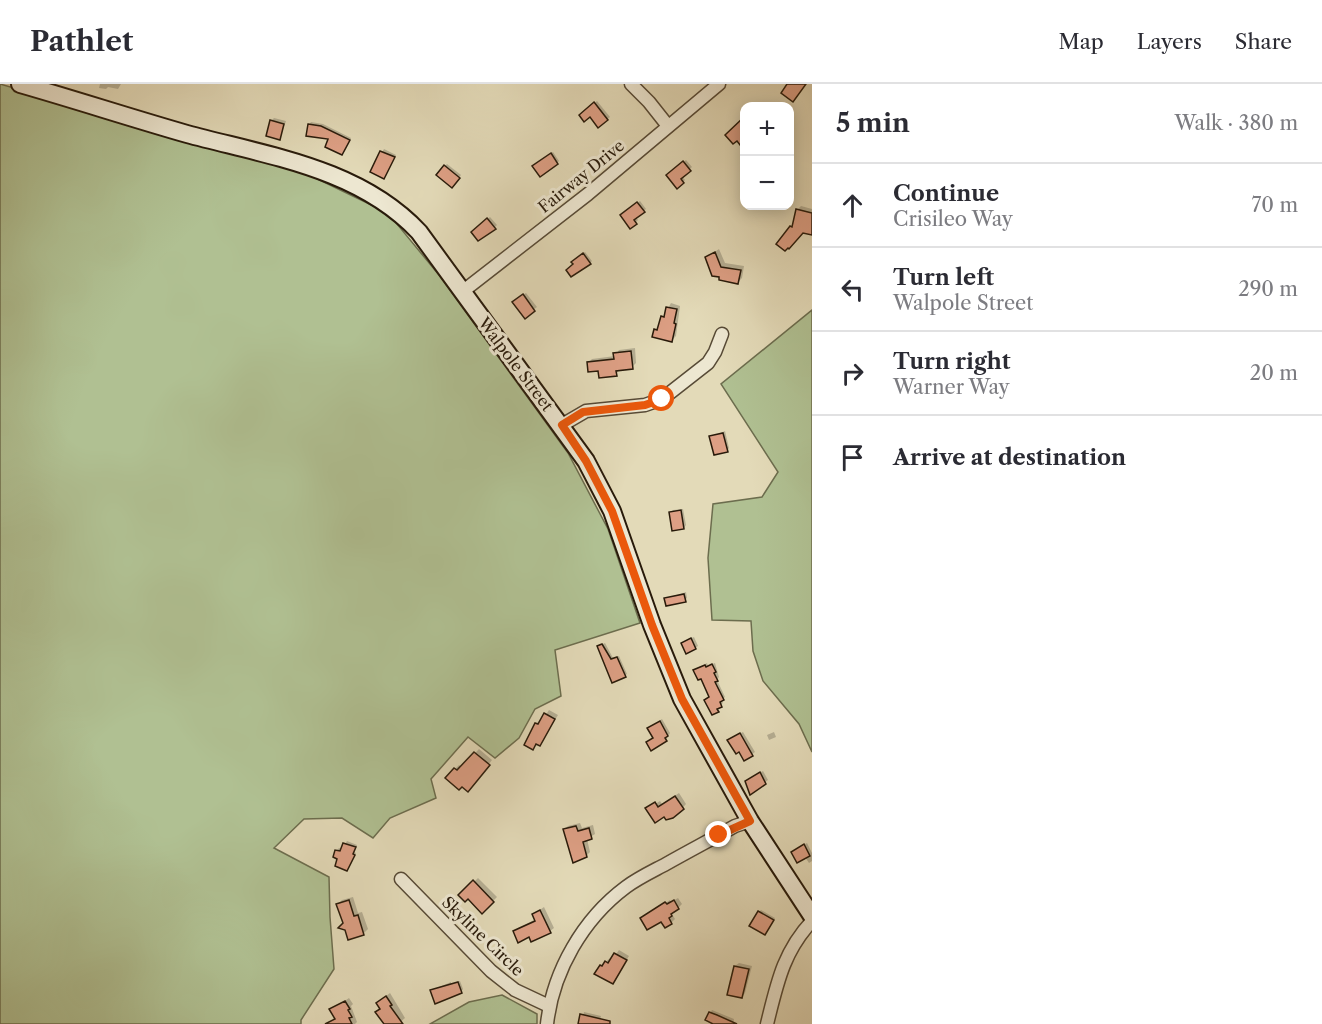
<!DOCTYPE html>
<meta charset="utf-8">
<style>
body{margin:0;font-family:"Libre Caslon Text",serif;background:#f2f2f3;color:#2b2b33}
.controls{position:absolute;right:18px;top:18px;display:grid;overflow:hidden;border-radius:12px;box-shadow:0 3px 15px #0003}
.controls button{width:54px;height:54px;display:grid;place-items:center;padding:0;border:0;border-bottom:2px solid #e1e1e2;background:#fff;color:#2b2b33;font:30px sans-serif}
.stop{position:absolute;width:18px;height:18px;margin:-14px;border:4px solid #ea580c;border-radius:50%;background:#fff}
.stop.end{background:#ea580c;border-color:#fff;box-shadow:0 2px 6px #0008}
.list{margin:0;padding:0;list-style:none}
h2{display:flex;justify-content:space-between;align-items:center;height:78px;margin:0;padding:0 24px;font-size:26px}
h2 small{font-size:20px;font-weight:400;color:#7c7c81}
.list li{display:grid;grid-template-columns:39px 1fr auto;gap:18px;align-items:center;box-sizing:border-box;height:84px;padding:0 24px;border-top:2px solid #e1e1e2}
.list b{display:block;font-size:22px;white-space:nowrap}
.list p{margin:0;font-size:20px;white-space:nowrap;color:#7c7c81}
.list em{font-size:20px;font-style:normal;color:#7c7c81}
.icon{flex:none;width:33px;height:33px;fill:none;stroke:currentColor;stroke-width:2;stroke-linecap:round;stroke-linejoin:round}
.map{position:relative;flex:none;width:812px;height:940px;overflow:hidden}
header{display:flex;align-items:center;gap:36px;box-sizing:border-box;height:84px;padding:0 30px;background:#fff;border-bottom:2px solid #e1e1e2}
header strong{font-size:28px}
nav{display:flex;gap:33px;margin-inline-start:auto;font-size:21px}
main{display:flex}
aside{flex:1;background:#fff}
.map>svg:first-child{display:block}
.green{fill:#b0c092;stroke:#6c6d4e;stroke-width:1.5}
.shadow{fill:#0003}
.building{fill:#dd9f84;stroke:#281a0a;stroke-width:1.5}
.lines{fill:none;stroke-linecap:round;stroke-linejoin:round}
.street-casing{stroke:#574a36;stroke-width:15}
.secondary-casing{stroke:#281a0a;stroke-width:20}
.street{stroke:#ede7d1;stroke-width:12}
.secondary{stroke:#ede7d1;stroke-width:16}
.route{stroke:#ea580c;stroke-width:8}
.labels{text-anchor:middle;dominant-baseline:central;stroke-width:6;stroke-linejoin:round;paint-order:stroke}
.street-label{font-size:16px;fill:#281a0a;stroke:#ede7d1}
</style>
<header>
<strong>Pathlet</strong>
<nav><a>Map</a><a>Layers</a><a>Share</a></nav>
</header>
<main>
<div class="map">
<svg width="812" height="940" viewBox="0 0 812 940">
<rect width="100%" height="100%" fill="#e3dab8"/>
<filter id="stains"><feTurbulence type="fractalNoise" baseFrequency=".00333" numOctaves="4"/><feColorMatrix values="0 0 0 0 .2 0 0 0 0 .09 0 0 0 0 .02 0 0 0 .5 -.17"/></filter>
<radialGradient id="worn" r=".72"><stop offset=".6" stop-color="#630" stop-opacity="0"/><stop offset="1" stop-color="#630" stop-opacity=".3"/></radialGradient>
<g class="green">
<polygon points="0,0 301,87 388,129 439,191 568,369 608,445 640,539 555,566 561,612 535,625 519,654 495,674 468,653 431,695 436,714 390,734 373,754 342,734 304,735 274,764 329,793 330,833 334,885 301,936 301,940 0,940"/>
<polygon points="812,226 812,668 799,640 763,597 753,567 751,537 712,536 708,474 713,420 762,413 778,388 721,300"/>
<polygon points="502,911 537,930 537,940 430,940 469,918"/>
</g>
<g class="shadow">
<polygon points="100,0 121,0 118,5 108,3 106,5 99,4"/>
<polygon points="597,17 610,33 599,42 590,31 581,31"/>
<polygon points="274,34 286,37 280,54 271,37"/>
<polygon points="311,38 323,40 351,54 344,67 331,54 309,41"/>
<polygon points="384,65 396,71 384,93 372,87"/>
<polygon points="553,68 559,77 557,79 537,80"/>
<polygon points="686,76 692,83 682,92 685,96 678,103 668,91"/>
<polygon points="447,80 461,91 452,102 445,82"/>
<polygon points="640,117 646,125 636,133 638,136 631,143 624,129"/>
<polygon points="801,122 812,125 812,149 803,147 794,141 797,126"/>
<polygon points="490,133 497,141 488,150 473,148"/>
<polygon points="719,165 725,179 744,182 742,194 738,198 721,192 707,173"/>
<polygon points="585,168 592,177 590,179 575,180 575,176"/>
<polygon points="526,209 537,223 525,232 516,216"/>
<polygon points="671,219 680,222 676,252 672,256 656,246"/>
<polygon points="635,264 636,279 632,283 620,285 616,290 599,285 588,279 592,275 615,272 619,266"/>
<polygon points="725,347 729,364 727,367 711,353"/>
<polygon points="683,425 686,441 684,444 670,429 673,426"/>
<polygon points="686,508 687,514 685,516 666,515"/>
<polygon points="694,553 698,562 695,564 685,557"/>
<polygon points="605,559 613,574 619,572 627,590 613,597 601,561"/>
<polygon points="707,579 708,582 715,579 719,593 717,596 725,613 721,616 723,619 719,622 720,624 713,629 711,613 697,584"/>
<polygon points="549,626 558,631 543,656 533,664 536,640 540,636 542,637"/>
<polygon points="662,635 670,649 666,656 655,654 649,644"/>
<polygon points="743,648 755,668 745,675 732,654"/>
<polygon points="774,648 776,653 769,656 767,651"/>
<polygon points="479,665 492,676 472,702 455,685 459,681 462,683"/>
<polygon points="763,687 768,696 751,709 749,695"/>
<polygon points="679,709 686,720 678,729 649,724 660,717 662,720"/>
<polygon points="580,739 582,744 593,741 595,750 587,755 590,768 586,772 564,746 568,742"/>
<polygon points="347,757 357,761 354,768 356,769 347,785 337,766 339,764 342,765"/>
<polygon points="807,759 812,769 812,777 809,779 805,773 795,766"/>
<polygon points="478,794 497,813 482,828 468,813 461,811"/>
<polygon points="353,813 358,829 362,828 368,845 364,849 349,854 338,820 342,816"/>
<polygon points="678,814 682,820 672,830 675,835 671,839 644,833 670,816 671,818"/>
<polygon points="544,823 554,844 550,847 530,851 514,848 518,844 536,835 534,830"/>
<polygon points="761,826 775,834 767,847 759,828"/>
<polygon points="619,866 629,872 613,898 601,882 610,874 612,876"/>
<polygon points="739,879 752,882 745,909 742,913 735,882"/>
<polygon points="460,897 463,905 461,908 432,906 451,898 451,900"/>
<polygon points="390,909 405,934 398,940 385,940 382,915"/>
<polygon points="349,914 353,920 351,922 357,938 355,940 334,940 332,937 336,934 331,926"/>
<polygon points="712,926 734,935 733,940 715,940 710,929"/>
<polygon points="584,928 601,932 599,940 580,940"/>
</g>
<g class="building">
<polygon points="787,0 806,0 793,18 781,9"/>
<polygon points="594,18 608,36 598,44 590,33 584,38 579,31"/>
<polygon points="744,33 744,66 737,57 733,60 725,51"/>
<polygon points="270,36 284,40 280,56 266,52"/>
<polygon points="308,40 321,42 350,56 342,71 325,63 328,55 306,52"/>
<polygon points="380,67 395,73 384,95 370,88"/>
<polygon points="551,69 558,80 540,93 532,82"/>
<polygon points="683,77 691,87 681,95 684,99 677,105 666,91"/>
<polygon points="444,81 460,94 452,104 436,91"/>
<polygon points="637,118 645,128 634,136 637,140 630,145 620,131"/>
<polygon points="796,125 812,129 812,151 803,149 789,165 788,164 785,167 776,160 790,142 792,143"/>
<polygon points="487,134 496,145 478,157 471,148"/>
<polygon points="715,168 721,183 741,186 738,200 719,196 719,193 712,192 705,173"/>
<polygon points="583,169 591,180 571,193 566,186 573,180 571,178"/>
<polygon points="523,210 535,227 525,235 512,218"/>
<polygon points="666,223 677,225 674,239 676,240 672,258 652,253 654,245 657,246 661,232 664,233"/>
<polygon points="631,267 633,285 616,287 617,292 599,294 598,287 588,288 587,278 614,275 613,269"/>
<polygon points="723,349 728,368 714,371 709,352"/>
<polygon points="681,426 684,445 672,447 669,428"/>
<polygon points="684,510 686,518 666,522 664,514"/>
<polygon points="691,554 696,565 686,570 681,559"/>
<polygon points="602,560 611,575 617,573 626,593 612,599 597,562"/>
<polygon points="712,580 716,588 714,589 718,597 715,598 724,616 720,618 722,623 717,625 719,628 712,631 704,616 709,613 701,595 698,596 693,586 705,581 706,583"/>
<polygon points="544,629 555,635 540,662 536,660 533,666 524,661 535,639 538,640"/>
<polygon points="660,637 668,652 665,654 667,657 651,667 646,658 653,654 647,644"/>
<polygon points="740,649 753,672 744,677 739,668 736,670 727,656"/>
<polygon points="474,668 490,681 468,708 462,703 459,706 445,694 454,684 457,686"/>
<polygon points="760,688 766,700 750,711 745,697"/>
<polygon points="675,712 684,725 673,734 666,736 664,733 655,739 645,724 655,718 658,723"/>
<polygon points="576,742 578,747 589,744 592,755 583,758 587,773 573,779 563,745"/>
<polygon points="343,759 356,763 353,770 355,771 347,787 335,782 337,775 333,773 335,766 340,767"/>
<polygon points="804,760 810,772 797,779 791,768"/>
<polygon points="473,796 494,818 482,830 468,815 465,818 458,811"/>
<polygon points="349,816 354,832 358,831 364,851 348,856 345,846 338,844 343,839 336,820"/>
<polygon points="674,816 679,825 671,830 672,832 669,834 672,840 665,844 661,838 647,846 640,834 665,818 667,820"/>
<polygon points="540,826 551,849 531,858 529,853 518,859 513,847 535,837 532,830"/>
<polygon points="758,827 774,836 765,851 749,842"/>
<polygon points="614,869 627,876 613,900 594,890 600,881 602,882 605,877 608,879"/>
<polygon points="734,882 749,885 742,914 727,911"/>
<polygon points="458,898 462,909 435,920 430,906"/>
<polygon points="386,912 392,921 390,922 403,940 384,940 375,928 380,925 376,919"/>
<polygon points="345,917 350,925 348,926 352,933 349,934 352,940 325,940 335,935 329,925"/>
<polygon points="709,928 717,931 737,940 713,940 705,936"/>
<polygon points="580,930 610,937 610,940 578,940"/>
</g>
<g class="lines">
<g class="street-casing">
<g id="street">
<polyline points="631,0 649,18 668,42"/>
<polyline points="462,208 588,110 719,0"/>
<polyline points="562,341 586,327 645,321 662,315 708,279 715,268 722,250"/>
<polyline points="401,795 491,887 515,906 549,922"/>
<path d="M 547,940 C 553,887 583,835 626,803 C 638,794 653,787 666,780 C 689,767 712,755 735,742 L 750,737"/>
<path d="M 767,940 C 777,900 783,868 812,837"/>
</g>
</g>
<g class="secondary-casing">
<path id="secondary" d="M 20,0 C 76,16 131,34 187,50 C 268,72 359,84 419,148 L 586,377 L 612,427 L 652,541 L 682,615 L 750,737 L 812,832"/>
</g>
<use href="#street" class="street"/>
<use href="#secondary" class="secondary"/>
</g>
<g class="lines">
<polyline class="route" points="662,315 645,321 583,328 562,341 586,377 612,427 652,541 682,615 750,737 719,751"/>
</g>
<g class="labels">
<g class="street-label">
<text transform="translate(581 92) rotate(-39)">Fairway Drive</text>
<text transform="translate(516 280) rotate(53)">Walpole Street</text>
<text transform="translate(483 852) rotate(44)">Skyline Circle</text>
</g>
</g>
<rect width="100%" height="100%" filter="url(#stains)"/>
<rect width="100%" height="100%" fill="url(#worn)"/>
</svg>
<div class="controls">
<button>+</button>
<button>−</button>
</div>
<div class="stop" style="left:662px;top:315px"></div>
<div class="stop end" style="left:719px;top:751px"></div>
</div>
<aside>
<h2>5 min<small>Walk · 380 m</small></h2>
<ul class="list">
<li><svg class="icon" aria-label="ahead" viewBox="0 0 24 24"><path d="M12 20V5M6 11l6-6 6 6"/></svg><div><b>Continue</b><p>Crisileo Way</p></div><em>70 m</em></li>
<li><svg class="icon" aria-label="left" viewBox="0 0 24 24"><path d="M17 20v-9H6M10 6l-5 5 5 5"/></svg><div><b>Turn left</b><p>Walpole Street</p></div><em>290 m</em></li>
<li><svg class="icon" aria-label="right" viewBox="0 0 24 24"><path d="M7 20v-9h11M14 6l5 5-5 5"/></svg><div><b>Turn right</b><p>Warner Way</p></div><em>20 m</em></li>
<li><svg class="icon" aria-label="arrive" viewBox="0 0 24 24"><path d="M6 21V4h12l-3 4 3 4H6"/></svg><div><b>Arrive at destination</b></div></li>
</ul>
</aside>
</main>
